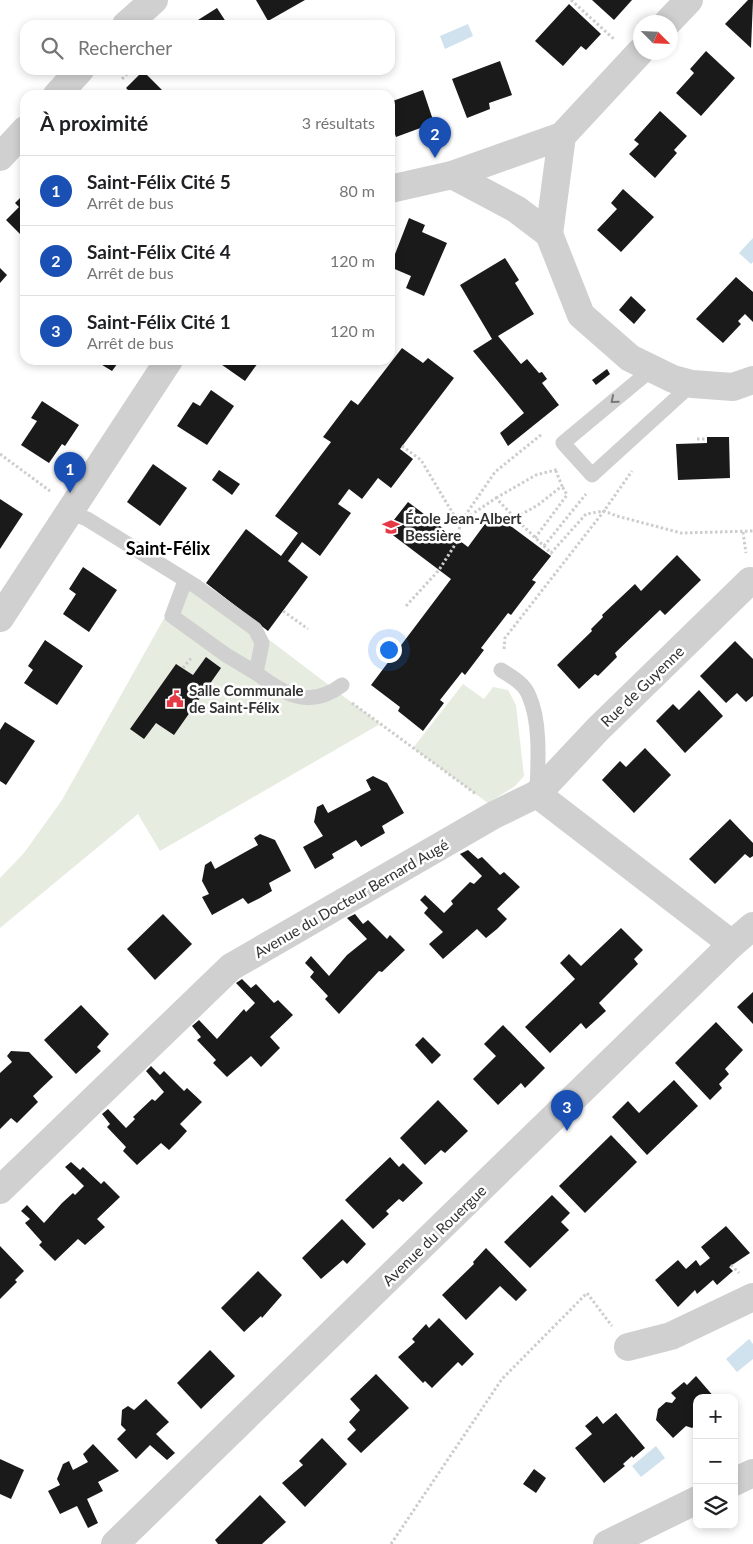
<!DOCTYPE html>
<html lang="fr">
<meta charset="utf-8">
<style>
body{margin:0;font-family:Lato,sans-serif;background:#f6f6f6;color:#202124}
.controls{position:absolute;right:15px;bottom:15px;display:grid;overflow:hidden;border-radius:10px;box-shadow:0 2px 8px #0003}
.controls button{width:45px;height:45px;display:grid;place-items:center;padding:0;border:0;border-bottom:1px solid #e0e0e0;background:#fff;color:#202124;font:25px sans-serif}
.compass{position:absolute;left:633px;top:15px;width:45px;height:45px;border-radius:50%;background:#fff;box-shadow:0 2px 8px #0003;rotate:114deg}
.you{position:absolute;left:388px;top:649px;width:18px;height:18px;margin:-12px;border:4px solid #fff;border-radius:50%;background:#1a73e8;box-shadow:0 0 0 8px #1a73e833}
.badge{display:grid;place-items:center;width:32px;height:32px;border-radius:50%;background:#ea580c;color:#fff;font-size:16px;font-weight:700}
.pin{position:absolute;translate:-50% -41px;filter:drop-shadow(0 1px 2px #0008)}
.pin::after{content:'';position:absolute;top:26px;width:18px;height:15px;background:inherit;clip-path:polygon(0 0,100% 0,50% 100%)}
.list{margin:0;padding:0;list-style:none}
h2{display:flex;justify-content:space-between;align-items:center;height:65px;margin:0;padding:0 20px;font-size:21px}
h2 small{font-size:16px;font-weight:400;color:#757577}
.list li{display:grid;grid-template-columns:32px 1fr auto;gap:15px;align-items:center;box-sizing:border-box;height:70px;padding:0 20px;border-top:1px solid #e0e0e0}
.list b{display:block;font-size:19px;white-space:nowrap}
.list p{margin:0;font-size:16px;white-space:nowrap;color:#757577}
.list em{font-size:16px;font-style:normal;color:#757577}
.icon{flex:none;width:28px;height:28px;fill:none;stroke:currentColor;stroke-width:2;stroke-linecap:round;stroke-linejoin:round}
.map{position:relative;flex:none;width:753px;height:1544px;overflow:hidden}
.search{position:absolute;background:#fff;box-shadow:0 2px 8px #0003;left:20px;top:20px;width:375px;height:55px;display:flex;align-items:center;gap:12px;box-sizing:border-box;padding:0 18px;border-radius:15px;color:#757577;font-size:19px}
.panel{position:absolute;background:#fff;box-shadow:0 2px 8px #0003;left:20px;top:90px;width:375px;height:275px;border-radius:15px}
.map>svg:first-child{display:block}
.green{fill:#e6ecdf}
.water{fill:#cfe2ee}
.building{fill:#1a1a1a}
.lines{fill:none;stroke-linecap:round;stroke-linejoin:round}
.path{stroke:#cdcdcd;stroke-width:3;stroke-dasharray:2.5 2.5;stroke-linecap:butt}
.lane{stroke:#d0d0d0;stroke-width:15}
.street{stroke:#d0d0d0;stroke-width:28}
.oneway{stroke:#7a7a7a}
.labels{text-anchor:middle;dominant-baseline:central;stroke-width:5;stroke-linejoin:round;paint-order:stroke}
.poi-label{font-size:15px;font-weight:bold;fill:#333;stroke:#fff;text-anchor:start}
.street-label{font-size:15px;fill:#333;stroke:#fff}
.quarter-label{font-size:18px;font-weight:bold;fill:#000;stroke:#fff}
</style>
<div class="map">
<svg width="753" height="1544" viewBox="0 0 753 1544">
<rect width="100%" height="100%" fill="#fff"/>
<g class="green">
<polygon points="185,581 255,629 380,724 160,851 138,814 0,928 0,878 24,853 62,800"/>
<polygon points="463,684 484,699 493,687 508,690 516,705 524,776 515,786 488,803 413,748"/>
</g>
<g class="water">
<polygon points="468,24 473,36 445,49 440,36"/>
<polygon points="753,238 753,262 751,264 739,253"/>
<polygon points="749,1339 753,1344 753,1359 737,1372 726,1359"/>
<polygon points="656,1446 665,1458 641,1477 632,1466"/>
</g>
<g class="building">
<polygon points="256,0 305,0 268,21"/>
<polygon points="592,0 632,0 614,20"/>
<polygon points="748,0 753,0 751,48 725,24"/>
<polygon points="569,4 601,34 586,50 581,46 563,66 535,41"/>
<polygon points="217,8 228,25 197,25 200,23 198,20"/>
<polygon points="706,51 735,78 701,116 676,93 694,73 690,69"/>
<polygon points="500,61 512,95 489,103 490,109 467,118 452,79"/>
<polygon points="143,71 167,95 125,95 129,91 126,88"/>
<polygon points="423,90 434,123 396,137 390,121 390,102"/>
<polygon points="660,111 687,136 674,150 677,153 655,178 629,154 639,144 634,140"/>
<polygon points="623,189 654,217 621,252 597,230 617,209 611,203"/>
<polygon points="25,193 25,239 6,220 19,207 15,203"/>
<polygon points="409,218 425,225 422,232 447,243 424,296 406,288 411,276 390,267"/>
<polygon points="505,258 519,280 515,283 534,314 498,336 521,364 527,359 539,373 542,372 547,379 542,383 559,405 508,446 500,433 524,413 473,351 492,339 460,285"/>
<polygon points="0,268 7,275 0,283"/>
<polygon points="736,277 753,292 753,322 745,314 738,321 741,324 723,343 696,319"/>
<polygon points="631,296 646,310 634,324 619,310"/>
<polygon points="402,348 423,363 428,358 454,378 400,449 413,459 391,488 378,478 362,499 349,489 338,504 351,513 320,556 302,542 288,561 308,577 268,631 206,583 246,529 281,556 298,533 275,516 331,442 323,437 351,400 358,405"/>
<polygon points="94,360 120,360 112,371"/>
<polygon points="215,360 260,360 245,381"/>
<polygon points="607,369 610,374 596,385 592,380"/>
<polygon points="211,390 234,406 207,445 177,426 193,402 200,406"/>
<polygon points="42,401 79,425 65,446 62,444 49,463 21,445 37,421 31,418"/>
<polygon points="707,437 729,437 730,478 678,480 676,444 707,443"/>
<polygon points="153,464 187,488 160,526 127,502"/>
<polygon points="219,470 240,484 232,495 212,480"/>
<polygon points="0,499 23,514 0,549"/>
<polygon points="408,502 468,547 493,513 551,556 532,580 536,582 511,615 508,613 481,648 484,650 465,675 462,672 440,700 444,703 423,731 398,711 400,707 371,685 451,579 386,530"/>
<polygon points="677,555 701,580 665,615 660,610 615,653 617,657 598,676 595,674 579,689 557,665 592,631 591,629 603,617 602,615 635,584 641,591"/>
<polygon points="83,567 117,590 89,632 63,614 76,594 69,589"/>
<polygon points="45,640 83,666 57,705 24,683 33,670 28,666"/>
<polygon points="735,641 753,659 753,696 746,702 737,693 726,703 700,676"/>
<polygon points="206,657 221,668 174,735 156,723 144,739 130,729 176,664 193,675"/>
<polygon points="699,690 723,716 685,753 656,721 673,704 679,710"/>
<polygon points="5,722 35,741 6,785 0,781 0,730"/>
<polygon points="645,748 671,775 634,813 602,780 620,761 626,767"/>
<polygon points="373,776 387,783 404,813 382,826 385,833 361,847 356,840 332,854 334,858 315,869 303,847 323,836 314,822 317,807 323,804 328,813 371,790 366,780"/>
<polygon points="730,819 753,843 753,856 750,858 745,854 715,884 689,859"/>
<polygon points="260,834 275,840 291,871 269,883 272,891 260,898 248,904 243,898 212,915 202,897 209,894 202,881 205,865 211,861 215,869 258,845 254,838"/>
<polygon points="468,850 478,859 482,857 500,875 504,872 520,887 497,909 507,919 497,929 486,938 477,929 443,959 429,944 443,932 424,913 428,908 420,900 425,895 444,913 453,904 451,901 470,882 474,884 482,876 460,854"/>
<polygon points="163,914 192,944 155,980 127,949"/>
<polygon points="355,914 363,924 368,920 387,939 390,935 405,950 382,972 379,971 339,1014 325,999 328,996 310,977 314,972 305,963 311,956 329,976 347,955 367,939 347,918"/>
<polygon points="621,928 643,950 634,959 638,964 599,1003 606,1011 586,1029 581,1023 550,1053 525,1027 575,979 560,963 569,954 581,966"/>
<polygon points="242,979 251,988 256,984 274,1003 278,1000 293,1015 270,1037 280,1048 261,1067 251,1056 227,1077 213,1063 216,1060 197,1040 201,1037 192,1026 199,1020 217,1039 244,1009 246,1012 255,1003 236,983"/>
<polygon points="753,992 753,1024 737,1007"/>
<polygon points="81,1005 109,1034 97,1047 101,1051 76,1074 44,1040"/>
<polygon points="716,1022 743,1050 725,1069 729,1074 719,1084 722,1088 710,1100 675,1063"/>
<polygon points="503,1025 545,1068 525,1088 521,1083 498,1105 473,1079 496,1056 484,1044"/>
<polygon points="423,1037 441,1055 432,1064 415,1045"/>
<polygon points="11,1051 29,1052 53,1077 33,1096 38,1102 17,1123 11,1118 0,1129 0,1073 12,1062 7,1056"/>
<polygon points="151,1066 160,1075 164,1071 184,1091 187,1088 202,1102 180,1124 187,1131 178,1141 169,1150 161,1143 137,1165 123,1151 126,1147 107,1127 110,1124 102,1114 108,1109 126,1128 135,1119 133,1117 152,1099 155,1101 164,1092 146,1071"/>
<polygon points="674,1080 698,1106 647,1155 612,1117 628,1101 639,1113"/>
<polygon points="438,1100 468,1131 445,1153 441,1150 425,1165 400,1138"/>
<polygon points="611,1135 637,1162 585,1213 559,1186"/>
<polygon points="390,1157 399,1167 403,1163 423,1183 403,1202 399,1199 386,1211 389,1214 373,1229 345,1200"/>
<polygon points="71,1162 80,1170 83,1167 101,1184 104,1181 120,1197 97,1219 105,1227 85,1245 78,1239 55,1261 39,1245 42,1242 25,1223 30,1219 21,1211 27,1205 44,1223 62,1203 73,1193 75,1195 84,1186 65,1167"/>
<polygon points="552,1195 570,1213 561,1222 569,1230 530,1268 504,1242"/>
<polygon points="342,1219 366,1244 347,1264 343,1260 321,1279 302,1258"/>
<polygon points="726,1226 750,1253 729,1267 733,1271 717,1285 713,1280 697,1294 695,1290 678,1307 655,1280 678,1260 686,1269 696,1260 700,1266 710,1258 701,1247"/>
<polygon points="0,1246 24,1271 15,1280 17,1282 0,1299"/>
<polygon points="486,1248 527,1290 516,1301 500,1286 466,1320 442,1295 474,1264 473,1262"/>
<polygon points="258,1271 282,1295 262,1318 261,1316 244,1332 221,1308"/>
<polygon points="439,1318 474,1354 462,1366 458,1362 432,1388 425,1381 423,1383 398,1357 415,1342 412,1339 426,1324 429,1328"/>
<polygon points="210,1350 235,1376 201,1409 177,1383"/>
<polygon points="376,1374 409,1408 361,1453 347,1439 356,1430 349,1422 360,1410 350,1399"/>
<polygon points="696,1376 715,1398 697,1398 697,1424 692,1428 686,1426 673,1438 656,1420 658,1409 666,1402 672,1403 676,1398 671,1393 684,1382 687,1385"/>
<polygon points="146,1399 169,1422 156,1434 175,1453 167,1460 150,1445 136,1459 117,1439 126,1430 121,1425 122,1410 128,1406 134,1410"/>
<polygon points="616,1413 645,1448 633,1458 632,1456 623,1464 625,1466 604,1483 575,1448 592,1434 585,1426 597,1416 603,1424"/>
<polygon points="322,1438 347,1464 305,1507 282,1483 303,1465 299,1461"/>
<polygon points="93,1444 119,1471 98,1482 103,1491 87,1499 98,1523 88,1528 77,1506 60,1514 48,1491 60,1485 57,1479 63,1464 69,1461 73,1470 88,1462 83,1454"/>
<polygon points="0,1459 24,1470 11,1499 0,1494"/>
<polygon points="534,1469 546,1478 536,1493 523,1484"/>
<polygon points="260,1495 286,1522 262,1544 218,1544 215,1540"/>
</g>
<g class="lines">
<g class="path">
<polyline points="571,0 615,40"/>
<polyline points="122,79 131,70"/>
<polyline points="697,439 707,439"/>
<polyline points="402,446 421,460 452,512 460,523"/>
<polyline points="0,454 50,491"/>
<polyline points="496,498 536,475 559,469"/>
<polyline points="515,518 551,553 586,514 604,511 617,516 681,533 753,531"/>
<polyline points="462,521 496,498 515,518 538,505 562,486 556,471"/>
<polyline points="743,532 746,553"/>
<polyline points="535,538 567,495 562,486"/>
<polyline points="544,546 586,494"/>
<polyline points="406,606 439,570 458,540 460,523 495,472 542,434"/>
<polyline points="283,611 308,629"/>
<polyline points="504,649 505,638 604,511 632,471"/>
<polyline points="183,668 192,657"/>
<polyline points="352,703 476,794"/>
<polyline points="731,1265 739,1273"/>
<polyline points="391,1544 502,1379 587,1293 612,1326"/>
</g>
<g class="lane">
<polyline points="652,369 563,443 592,475 692,384"/>
<path d="M 69,512 L 87,519 L 197,587 L 255,629 L 262,643 L 256,673 C 285,694 309,710 342,685"/>
<polyline points="185,581 172,616 226,655 256,673"/>
<path d="M 501,670 C 511,676 525,684 529,696 C 541,722 538,764 537,792"/>
</g>
<g class="street">
<polyline points="668,22 689,0"/>
<polyline points="126,25 154,0"/>
<polyline points="57,95 80,70"/>
<polyline points="0,157 25,130"/>
<polyline points="452,175 562,136"/>
<polyline points="390,189 452,175 516,209 549,234 581,315 630,358 673,379 692,384 733,387 753,380"/>
<polyline points="549,234 562,136 640,52"/>
<polyline points="0,618 169,360"/>
<polyline points="537,794 598,729 750,581"/>
<polyline points="0,1190 231,967 494,815 537,794 732,944"/>
<polyline points="628,1347 671,1336 753,1297"/>
<polyline points="734,1482 753,1473"/>
<polyline points="115,1544 732,944 753,926"/>
<polyline points="607,1544 697,1500"/>
</g>
</g>
<defs><path id="oneway-chevron" d="M-2-3.5L2.5 0L-2 3.5" fill="none" stroke-width="1.6" stroke-linecap="round" stroke-linejoin="round" transform="scale(1.25)"/></defs>
<use class="oneway" href="#oneway-chevron" transform="translate(614 400) rotate(140)"/>
<defs>
<g id="school-bare" transform="scale(1.35)"><path d="M0-5L7-2L0 1L-7-2ZM-4 1L0 2.5L4 1V4Q0 6-4 4Z" fill="#e63946" stroke="#fff" stroke-width="2.5" paint-order="stroke"/></g>
<g id="civic-bare" transform="scale(1.35)"><path d="M-.6-6.5H3V-4.5H.6V-3L4-1V1h2V6H-6V1h2V-1L-.6-3ZM-1.2 2.5V6h2.4V2.5Z" fill="#e63946" stroke="#fff" stroke-width="2.5" paint-order="stroke"/></g>
</defs>
<g fill-rule="evenodd">
<use href="#school-bare" x="391" y="527"/>
<use href="#civic-bare" x="175" y="699"/>
</g>
<g class="labels">
<g class="poi-label">
<text x="405" y="518">École Jean-Albert<tspan x="405" dy="17">Bessière</tspan></text>
<text x="189" y="690">Salle Communale<tspan x="189" dy="17">de Saint-Félix</tspan></text>
</g>
<g class="street-label">
<text transform="translate(642 686) rotate(-44)">Rue de Guyenne</text>
<text transform="translate(351 898) rotate(-30)">Avenue du Docteur Bernard Augé</text>
<text transform="translate(434 1235) rotate(-44)">Avenue du Rouergue</text>
</g>
<g class="quarter-label">
<text x="168" y="548">Saint-Félix</text>
</g>
</g>
</svg>
<div class="controls">
<button>+</button>
<button>−</button>
<button><svg class="icon" aria-label="layers" viewBox="0 0 24 24"><path d="M12 4l9 5-9 5-9-5zM3 14l9 5 9-5"/></svg></button>
</div>
<svg class="compass" viewBox="-18 -18 36 36"><path d="M0-13l5 13h-10z" fill="#e53935"/><path d="M0 13l5-13h-10z" fill="#757577"/></svg>
<div class="you"></div>
<div class="pin badge" style="left:70px;top:493px;background:#1a4fb4">1</div>
<div class="pin badge" style="left:435px;top:158px;background:#1a4fb4">2</div>
<div class="pin badge" style="left:567px;top:1131px;background:#1a4fb4">3</div>
<div class="search"><svg class="icon" aria-label="search" viewBox="0 0 24 24"><circle cx="10" cy="10" r="6"/><path d="M15 15l6 6"/></svg>Rechercher</div>
<section class="panel">
<h2>À proximité<small>3 résultats</small></h2>
<ul class="list">
<li><span class="badge" style="background:#1a4fb4">1</span><div><b>Saint-Félix Cité 5</b><p>Arrêt de bus</p></div><em>80 m</em></li>
<li><span class="badge" style="background:#1a4fb4">2</span><div><b>Saint-Félix Cité 4</b><p>Arrêt de bus</p></div><em>120 m</em></li>
<li><span class="badge" style="background:#1a4fb4">3</span><div><b>Saint-Félix Cité 1</b><p>Arrêt de bus</p></div><em>120 m</em></li>
</ul>
</section>
</div>
